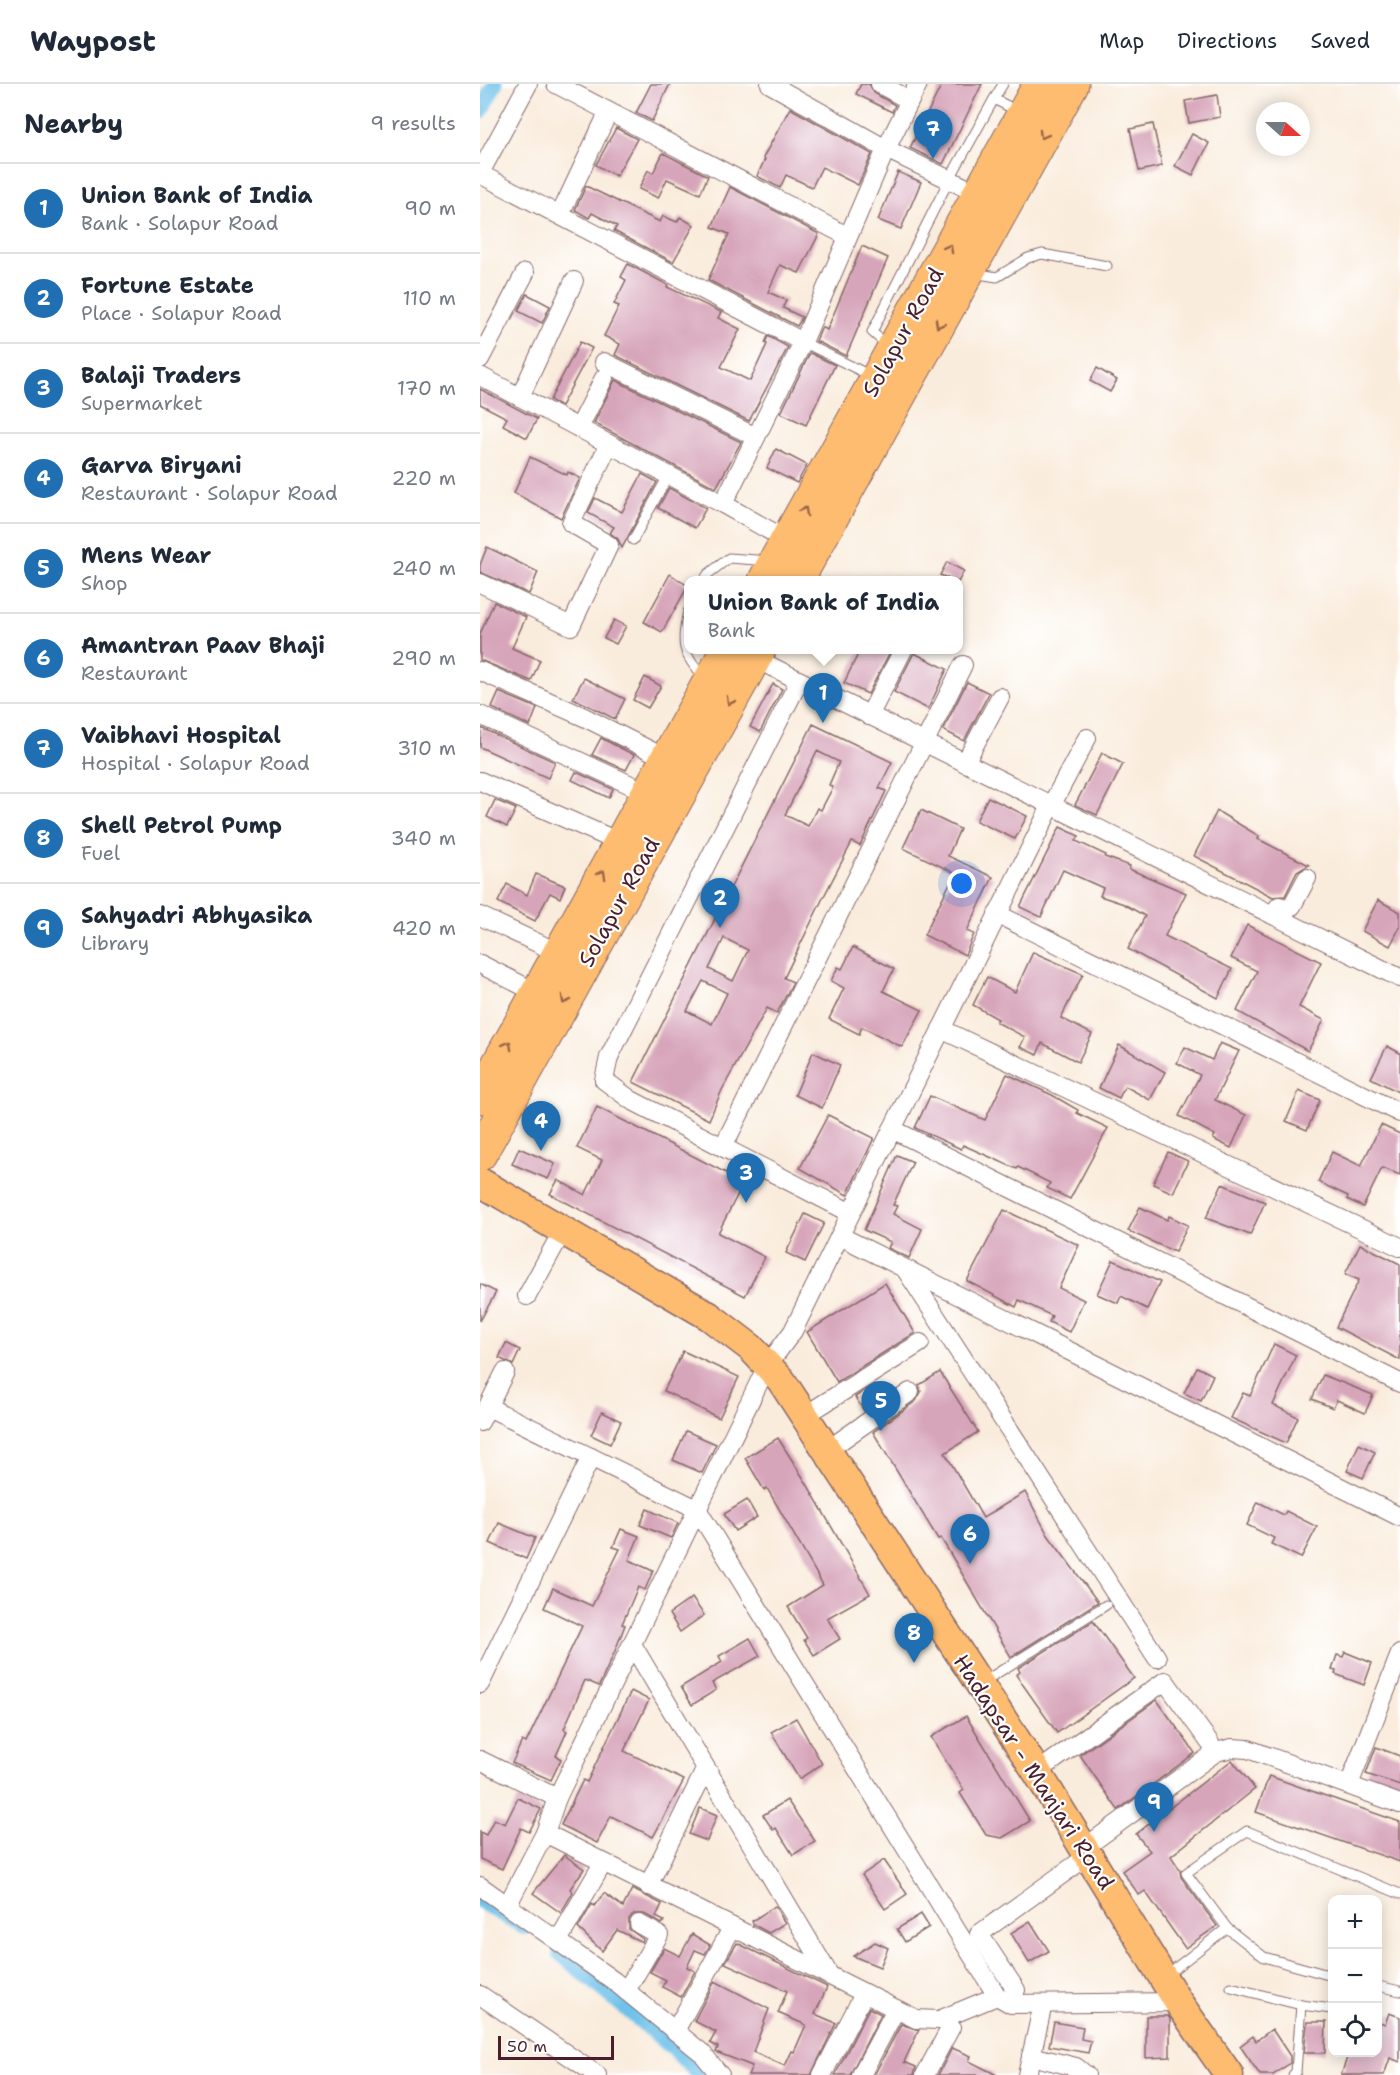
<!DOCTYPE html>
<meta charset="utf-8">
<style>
body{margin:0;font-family:"Shantell Sans",sans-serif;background:#f6f6f7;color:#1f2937}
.controls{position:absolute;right:18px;bottom:18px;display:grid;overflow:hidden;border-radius:12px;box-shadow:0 3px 15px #0003}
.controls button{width:54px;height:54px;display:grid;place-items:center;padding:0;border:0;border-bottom:2px solid #e0e1e3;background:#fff;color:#1f2937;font:30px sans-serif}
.compass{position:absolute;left:776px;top:18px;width:54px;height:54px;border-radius:50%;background:#fff;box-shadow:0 3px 15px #0003;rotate:111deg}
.scale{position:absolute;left:18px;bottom:15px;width:116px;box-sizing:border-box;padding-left:6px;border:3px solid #4a1f2b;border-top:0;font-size:16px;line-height:21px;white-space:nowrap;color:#4a1f2b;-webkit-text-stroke:4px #fff;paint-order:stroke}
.you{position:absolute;left:482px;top:800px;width:21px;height:21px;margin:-15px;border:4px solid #fff;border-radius:50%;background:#1a73e8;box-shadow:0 0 0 9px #1a73e833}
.badge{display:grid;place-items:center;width:39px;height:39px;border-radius:50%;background:#1f6fb2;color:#fff;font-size:20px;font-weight:700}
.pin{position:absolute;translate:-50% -50px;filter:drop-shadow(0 2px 3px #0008)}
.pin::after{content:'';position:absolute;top:32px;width:21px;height:18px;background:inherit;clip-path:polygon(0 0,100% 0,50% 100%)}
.popup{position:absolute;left:204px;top:492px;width:279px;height:78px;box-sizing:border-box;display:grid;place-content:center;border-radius:12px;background:#fff;filter:drop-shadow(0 2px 4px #0005);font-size:20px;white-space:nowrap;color:#747a83}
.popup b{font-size:22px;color:#1f2937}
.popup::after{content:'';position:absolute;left:50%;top:100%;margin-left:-12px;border:12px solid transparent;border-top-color:#fff}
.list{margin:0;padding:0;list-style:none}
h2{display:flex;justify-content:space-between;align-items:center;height:78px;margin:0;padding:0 24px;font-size:26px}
h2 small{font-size:20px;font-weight:400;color:#747a83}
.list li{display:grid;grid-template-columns:39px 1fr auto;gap:18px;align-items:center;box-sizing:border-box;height:90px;padding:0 24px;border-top:2px solid #e0e1e3}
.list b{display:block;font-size:22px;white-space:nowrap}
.list p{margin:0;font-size:20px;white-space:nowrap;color:#747a83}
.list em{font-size:20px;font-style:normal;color:#747a83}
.icon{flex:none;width:33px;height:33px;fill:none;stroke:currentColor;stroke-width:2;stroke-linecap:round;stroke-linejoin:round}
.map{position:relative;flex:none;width:920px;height:1991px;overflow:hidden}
header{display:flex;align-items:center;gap:36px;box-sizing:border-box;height:84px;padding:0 30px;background:#fff;border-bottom:2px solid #e0e1e3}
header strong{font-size:28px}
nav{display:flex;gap:33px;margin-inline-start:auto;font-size:21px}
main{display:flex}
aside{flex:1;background:#fff}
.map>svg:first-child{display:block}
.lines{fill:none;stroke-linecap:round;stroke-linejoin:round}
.canal{stroke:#6ec1ea;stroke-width:16}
.building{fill:#d7a5ba;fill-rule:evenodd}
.lane-casing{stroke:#876769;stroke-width:11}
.street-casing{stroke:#876769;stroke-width:20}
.primary-casing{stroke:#876769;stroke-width:31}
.highway-casing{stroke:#876769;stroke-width:35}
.lane{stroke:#fff;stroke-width:9}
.street{stroke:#fff;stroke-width:18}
.primary{stroke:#febc70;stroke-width:28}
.highway{stroke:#febc70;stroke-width:33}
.oneway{stroke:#9b664a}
.labels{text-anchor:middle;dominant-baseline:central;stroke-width:4.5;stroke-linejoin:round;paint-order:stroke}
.street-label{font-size:22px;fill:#4a1f2b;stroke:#fff}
</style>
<header>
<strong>Waypost</strong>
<nav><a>Map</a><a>Directions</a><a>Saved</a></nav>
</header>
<main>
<aside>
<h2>Nearby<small>9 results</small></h2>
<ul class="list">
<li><span class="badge">1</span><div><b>Union Bank of India</b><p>Bank · Solapur Road</p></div><em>90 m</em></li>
<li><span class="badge">2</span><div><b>Fortune Estate</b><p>Place · Solapur Road</p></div><em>110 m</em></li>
<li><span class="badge">3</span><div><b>Balaji Traders</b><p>Supermarket</p></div><em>170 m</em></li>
<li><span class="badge">4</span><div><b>Garva Biryani</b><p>Restaurant · Solapur Road</p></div><em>220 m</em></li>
<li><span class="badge">5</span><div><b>Mens Wear</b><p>Shop</p></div><em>240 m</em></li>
<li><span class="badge">6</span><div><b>Amantran Paav Bhaji</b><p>Restaurant</p></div><em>290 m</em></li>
<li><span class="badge">7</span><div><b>Vaibhavi Hospital</b><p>Hospital · Solapur Road</p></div><em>310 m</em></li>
<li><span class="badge">8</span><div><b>Shell Petrol Pump</b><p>Fuel</p></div><em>340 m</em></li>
<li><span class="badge">9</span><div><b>Sahyadri Abhyasika</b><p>Library</p></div><em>420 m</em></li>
</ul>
</aside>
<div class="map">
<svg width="920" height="1991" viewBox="0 0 920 1991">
<rect width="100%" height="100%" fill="#fff"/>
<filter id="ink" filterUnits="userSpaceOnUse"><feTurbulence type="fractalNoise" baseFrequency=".0167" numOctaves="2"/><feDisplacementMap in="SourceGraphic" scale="12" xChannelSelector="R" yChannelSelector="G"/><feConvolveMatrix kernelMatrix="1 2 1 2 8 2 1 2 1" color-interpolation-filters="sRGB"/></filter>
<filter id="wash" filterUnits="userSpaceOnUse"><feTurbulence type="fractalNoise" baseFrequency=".008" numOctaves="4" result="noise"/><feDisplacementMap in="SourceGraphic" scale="24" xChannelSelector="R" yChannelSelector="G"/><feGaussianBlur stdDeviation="1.35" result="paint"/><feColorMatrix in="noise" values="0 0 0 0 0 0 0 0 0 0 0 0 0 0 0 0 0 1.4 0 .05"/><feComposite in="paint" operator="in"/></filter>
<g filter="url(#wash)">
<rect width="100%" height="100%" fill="#f9ecdc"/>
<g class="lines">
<g class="canal">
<polyline points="0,28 15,0"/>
<polyline points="0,1817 45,1843"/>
<polyline points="80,1869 186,1958 220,1991"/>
</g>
</g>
<g id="blocks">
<g class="building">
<polygon points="171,0 190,0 172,37 156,29"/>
<polygon points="381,0 389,0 394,9 415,21 412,28 376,10"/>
<polygon points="462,0 502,0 463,80 430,64"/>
<polygon points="737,11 740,33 709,39 705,17"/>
<polygon points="310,24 392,70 378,101 342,83 332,103 306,91 300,104 277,92 285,75 283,74"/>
<polygon points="673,40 682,82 659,87 650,45"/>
<polygon points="136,44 157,55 136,92 116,81"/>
<polygon points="712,50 729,59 713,91 695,82"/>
<polygon points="183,69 228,92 220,110 187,95 178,114 159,105 168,86 173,89"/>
<polygon points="418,88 441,98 421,145 398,136"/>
<polygon points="106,102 180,138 183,132 197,138 200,133 214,141 193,178 134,147 137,142 112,129 109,134 95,126"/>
<polygon points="250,103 339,150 319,189 300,181 288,208 306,216 303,224 322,233 317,242 228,196 249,150 232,143"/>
<polygon points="382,162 408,174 366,272 336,257 342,243 347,246"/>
<polygon points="148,180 188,201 187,203 241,228 238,234 260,245 241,283 270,297 287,260 285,259 288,252 308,263 269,337 135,271 140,260 124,252 139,222 134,220 146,196 141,193"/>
<polygon points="47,210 70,222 62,239 38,227"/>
<polygon points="100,258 112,264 81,322 70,316"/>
<polygon points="330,269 355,281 326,341 301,329"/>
<polygon points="617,284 637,296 630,308 610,297"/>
<polygon points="135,296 261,358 236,404 114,339"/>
<polygon points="0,305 57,335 47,354 23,341 27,334 0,320"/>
<polygon points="296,365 327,381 317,399 287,384"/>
<polygon points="50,373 87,391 88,388 100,394 81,434 34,409"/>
<polygon points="162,390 177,398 142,464 138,455 130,449 134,443 108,429 115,414 142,428"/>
<polygon points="189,404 226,424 215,444 178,424"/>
<polygon points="7,463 58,488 49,510 0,488 0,481"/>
<polygon points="467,478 484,487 478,498 460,491"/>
<polygon points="190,490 208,502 182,548 164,538"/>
<polygon points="14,518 46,533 32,564 60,576 51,597 0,576 0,550"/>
<polygon points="134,536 146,542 136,560 124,554"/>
<polygon points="380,566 411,566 388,610 364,599"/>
<polygon points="434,569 467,585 448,625 414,608"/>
<polygon points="165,593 181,602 168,624 153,616"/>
<polygon points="104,594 145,615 135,635 93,614"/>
<polygon points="487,598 509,609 484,657 463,646"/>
<polygon points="293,600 302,605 280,648 270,643"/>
<polygon points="19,608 57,624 50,642 12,624"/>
<path d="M 333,640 L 412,678 L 399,704 L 406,707 L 380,762 L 372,758 L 342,816 L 304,894 L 313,898 L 297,929 L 287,924 L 242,1006 L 229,1036 L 153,998 ZM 337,667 L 359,678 L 349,701 L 353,703 L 341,726 L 337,724 L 328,742 L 305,731 ZM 244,854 L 268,866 L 253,897 L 229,885 ZM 223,897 L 247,909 L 232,940 L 207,927 Z"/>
<polygon points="1,644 75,678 68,694 0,663"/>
<polygon points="121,654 154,671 146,686 112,671"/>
<polygon points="622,669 643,680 617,731 595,721"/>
<polygon points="96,688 133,705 129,714 92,696"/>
<polygon points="508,713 547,732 535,755 496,737"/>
<polygon points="15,716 36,725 27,743 7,733"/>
<polygon points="441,726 480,745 468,772 513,793 487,847 494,850 485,871 444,851 475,789 423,764"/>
<polygon points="737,727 779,752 778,755 829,781 817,788 805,812 793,813 714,772"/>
<polygon points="580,743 599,752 596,757 626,771 625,773 650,782 649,785 706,809 685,852 752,885 738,914 648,865 665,832 644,820 620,812 623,804 583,786 561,833 540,823"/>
<polygon points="56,790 85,802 80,814 70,809 55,837 18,818 27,800 47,811"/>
<polygon points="898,816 920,828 920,843 910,862 882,847"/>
<polygon points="767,841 841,878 819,923 844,936 828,967 757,927 777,887 751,874"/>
<polygon points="373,863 414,885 403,907 442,926 422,963 382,943 379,950 349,935 364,904 351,897 358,883 362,885"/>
<polygon points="553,868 603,890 581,934 612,950 598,978 562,959 557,971 540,963 545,953 516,938 518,935 493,921 507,893 535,908"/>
<polygon points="740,959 759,967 735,1016 766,1031 751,1064 733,1055 735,1051 699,1032 720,991 697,979 705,963 732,976"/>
<polygon points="639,961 685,988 670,1016 645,1002 639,1014 619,1004"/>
<polygon points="907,962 920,969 920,1009 891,994"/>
<polygon points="333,968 360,981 342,1024 315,1011"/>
<polygon points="527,990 572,1011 598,1026 597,1029 628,1044 590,1115 567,1104 570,1099 538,1083 537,1085 483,1061 481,1065 435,1044 450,1012 505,1036"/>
<polygon points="819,1007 840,1016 827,1046 806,1037"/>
<polygon points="117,1023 264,1098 238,1149 285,1173 265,1212 70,1110 78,1096 105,1111 122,1076 97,1064"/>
<polygon points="348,1031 394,1054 367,1111 320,1084"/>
<polygon points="901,1041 920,1050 920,1091 902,1084 883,1123 867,1115 868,1112 838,1098 852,1068 881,1082"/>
<polygon points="39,1064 75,1080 68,1095 32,1080"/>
<polygon points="688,1068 708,1077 693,1109 673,1100"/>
<polygon points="417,1071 433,1078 413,1121 417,1122 413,1130 442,1145 429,1174 408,1164 411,1158 384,1146"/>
<polygon points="742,1100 785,1118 770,1151 726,1134"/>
<polygon points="660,1123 687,1136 689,1132 708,1141 695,1168 648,1147"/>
<polygon points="524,1126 599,1161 579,1204 604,1216 589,1248 569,1238 572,1232 539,1216 536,1223 487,1197"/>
<polygon points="325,1130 344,1139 325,1178 306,1169"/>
<polygon points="880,1160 920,1180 920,1276 856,1243 879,1196 865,1190"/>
<polygon points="633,1176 680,1198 667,1225 641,1212 638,1219 617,1210"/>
<polygon points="405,1199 435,1249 357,1298 327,1248"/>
<polygon points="0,1200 16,1208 0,1237"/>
<polygon points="26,1259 40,1266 33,1281 19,1274"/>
<polygon points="794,1260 816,1271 793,1321 818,1333 806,1359 751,1334 763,1309 770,1312"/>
<polygon points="203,1267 259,1293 239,1334 184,1307"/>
<polygon points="717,1283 733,1291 721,1317 704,1309"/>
<polygon points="460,1288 498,1348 465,1369 503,1434 545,1408 568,1451 618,1518 531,1573 461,1454 458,1455 393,1348 436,1317 441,1308 439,1301"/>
<polygon points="843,1291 893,1311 885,1329 857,1316 853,1324 832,1315"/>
<polygon points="394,1301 401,1314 384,1327 375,1313"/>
<polygon points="122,1328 141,1337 130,1360 111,1351"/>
<polygon points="206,1347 236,1360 222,1389 193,1376"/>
<polygon points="298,1354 327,1400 390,1510 347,1534 360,1555 334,1571 324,1556 327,1554 308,1523 343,1501 287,1404 284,1406 265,1374"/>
<polygon points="879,1360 895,1368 883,1394 867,1387"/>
<polygon points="267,1416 277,1433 255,1447 244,1430"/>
<polygon points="778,1418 804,1431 806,1427 837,1443 821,1474 791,1460 794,1454 767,1441"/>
<polygon points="167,1425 198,1439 191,1454 160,1441"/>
<polygon points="19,1439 55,1454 46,1475 10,1459"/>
<polygon points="141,1445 159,1452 149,1476 173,1487 165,1506 158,1503 142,1540 145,1541 135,1567 119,1602 105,1596 84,1645 87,1647 76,1672 81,1675 71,1696 32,1679 42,1657 46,1659 102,1542 64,1524 73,1504 112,1522 140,1465 133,1463"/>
<polygon points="212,1514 224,1531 200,1548 189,1530"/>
<polygon points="613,1537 654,1594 577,1649 536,1591 540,1588 538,1584"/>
<polygon points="270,1554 280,1572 232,1599 236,1606 212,1621 201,1603 242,1578 239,1572"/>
<polygon points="865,1568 892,1579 884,1601 855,1590 856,1587 852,1586 857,1571 863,1573"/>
<polygon points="151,1607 169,1616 144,1667 204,1696 173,1753 131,1732 117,1759 81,1741 103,1696 107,1698"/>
<polygon points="677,1616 715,1669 638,1726 600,1671"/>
<polygon points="486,1632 550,1737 522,1754 506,1751 480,1709 484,1706 451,1653"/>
<polygon points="316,1634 342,1680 319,1695 291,1648"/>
<polygon points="896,1663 920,1672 920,1701 886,1690"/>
<polygon points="752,1676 775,1705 691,1772 700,1786 701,1793 737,1842 705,1864 665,1807 659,1811 642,1787 670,1767 656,1750"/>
<polygon points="789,1692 920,1738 920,1778 776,1728"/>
<polygon points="38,1714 61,1725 49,1748 41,1744 22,1785 0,1775 0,1748 6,1751 14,1735 25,1740"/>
<polygon points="307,1716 335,1757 313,1771 296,1744 293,1746 283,1731"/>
<polygon points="220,1724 237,1731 227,1757 209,1750"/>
<polygon points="84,1771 104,1785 90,1805 93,1808 81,1829 53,1809"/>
<polygon points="404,1776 427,1810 405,1825 382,1791"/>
<polygon points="152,1805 182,1820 176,1833 184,1837 182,1840 164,1830 154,1830 149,1835 149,1845 163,1855 162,1858 137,1846 122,1867 98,1844 112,1820 114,1822 124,1809 143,1823"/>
<polygon points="295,1822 305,1839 289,1849 274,1841 272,1837"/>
<polygon points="441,1830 449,1843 425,1858 417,1845"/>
<polygon points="550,1837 569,1867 549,1879 531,1849"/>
<polygon points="212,1850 230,1861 225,1870 215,1866 207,1883 215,1887 201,1913 182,1903 186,1896 170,1888 184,1864 200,1872"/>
<polygon points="395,1858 408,1864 400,1883 373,1872"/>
<polygon points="257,1859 347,1903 335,1930 356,1939 331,1991 268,1991 272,1982 236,1968 238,1963 230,1959 236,1948 214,1937 235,1897 289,1925 273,1968 305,1982 312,1967 314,1968 326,1941 298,1929 307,1907 245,1879"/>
<polygon points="389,1924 401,1930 370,1991 355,1991"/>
<polygon points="909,1929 920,1933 920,1978 910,1974 904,1991 861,1991 869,1968 897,1968 897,1937 905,1940"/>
<polygon points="666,1932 688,1932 690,1935 690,1973 666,1974"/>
<polygon points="574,1938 603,1943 601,1955 611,1957 608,1969 569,1962"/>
<polygon points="827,1938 846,1938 845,1969 824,1969"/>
<polygon points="421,1940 439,1946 424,1978 436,1983 434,1991 394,1991"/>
<polygon points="792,1945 810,1972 810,1979 793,1991 780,1991 760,1962 773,1952 776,1957"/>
<polygon points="472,1964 491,1972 489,1977 517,1991 458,1991"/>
</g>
</g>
</g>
<g filter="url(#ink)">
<use href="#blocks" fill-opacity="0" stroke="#876769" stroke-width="1.5"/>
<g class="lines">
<g class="lane-casing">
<g id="lane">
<polyline points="523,0 514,15 539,28"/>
<polyline points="493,189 517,193 548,174 562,170 627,182"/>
<polyline points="323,258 391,292"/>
<polyline points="409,263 392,248 469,96 514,15"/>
<polyline points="153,456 188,392"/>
<polyline points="224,496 228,490 249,474 290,477"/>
<path d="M 208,528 C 200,561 203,571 225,595"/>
<polyline points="503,1598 626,1521"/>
<polyline points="685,1892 747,1844"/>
<polyline points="852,1892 784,1873 747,1844 706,1789 767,1747 920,1810"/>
<polyline points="898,1902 920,1907"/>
<polyline points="751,1903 821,1921 852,1925"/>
<polyline points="813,1991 816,1988 821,1921"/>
</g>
</g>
<g class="street-casing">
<g id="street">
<polyline points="76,0 367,152"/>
<polyline points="290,0 406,65 499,110"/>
<polyline points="400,0 429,16"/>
<polyline points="0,89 48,0"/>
<polyline points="0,90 323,258"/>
<polyline points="80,131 128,29"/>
<polyline points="0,275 45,189"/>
<polyline points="124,278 276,353"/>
<polyline points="0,292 243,420"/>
<polyline points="40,313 94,197"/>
<polyline points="99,344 124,294"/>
<polyline points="308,457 243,420 323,258 406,65 438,0"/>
<polyline points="0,499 91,542 129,461 91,439 129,360"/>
<polyline points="274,574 920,894"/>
<polyline points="0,587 104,633 187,675"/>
<polyline points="319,597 129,973 124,996 151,1016 371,1129"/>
<polyline points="0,631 168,709"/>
<polyline points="389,632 423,566"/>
<polyline points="485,679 520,613"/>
<polyline points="0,697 139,758"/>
<polyline points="517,830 920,1029"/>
<polyline points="793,831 799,822 806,824 812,822 827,794"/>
<polyline points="0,832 79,869"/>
<polyline points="0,880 57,909"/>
<polyline points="461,945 920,1163"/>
<polyline points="412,1045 920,1299"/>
<polyline points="243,1063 483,581"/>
<polyline points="360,1152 920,1433"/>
<polyline points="426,1186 677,1574"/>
<polyline points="47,1212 83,1146"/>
<polyline points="8,1323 217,1425 517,1912 531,1920 698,1918"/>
<polyline points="324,1332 440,1259"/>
<polyline points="0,1338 25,1288"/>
<polyline points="346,1367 430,1308"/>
<polyline points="152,1560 350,1892"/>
<polyline points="0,1600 111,1373"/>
<polyline points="0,1676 77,1714"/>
<polyline points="557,1688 685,1597 730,1659"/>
<polyline points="869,1701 920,1570"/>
<polyline points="65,1749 436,1935 459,1936 517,1912"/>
<polyline points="604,1764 736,1668 752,1664 768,1665 920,1720"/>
<polyline points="0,1802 134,1897 222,1969 240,1991"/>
<polyline points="168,1802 226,1684"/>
<polyline points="28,1820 65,1749 77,1714 287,1282 313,1247 571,722 607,654"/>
<polyline points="78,1857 123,1779"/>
<polyline points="536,1906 499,1850 609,1771"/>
<polyline points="146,1907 179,1851 159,1840"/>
<polyline points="0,1911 117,1991"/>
<polyline points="195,1947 252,1844"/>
<polyline points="551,1972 596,1983 606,1991"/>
<polyline points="342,1991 384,1910"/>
<polyline points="381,1991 416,1925"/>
<polyline points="445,1991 471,1943"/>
<polyline points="547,1991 563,1920"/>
</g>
</g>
<g class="primary-casing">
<polyline id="primary" points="0,1098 229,1232 271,1264 301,1296 557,1688 698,1918 749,1991"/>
</g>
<g class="highway-casing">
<g id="highway">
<polyline points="285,496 560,0"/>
<polyline points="317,496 592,0"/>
<polyline points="0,1013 247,566"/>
<polyline points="0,1070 279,566"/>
</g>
</g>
<use href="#lane" class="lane"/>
<use href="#street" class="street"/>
<use href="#primary" class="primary"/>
<use href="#highway" class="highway"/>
</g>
<defs><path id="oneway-chevron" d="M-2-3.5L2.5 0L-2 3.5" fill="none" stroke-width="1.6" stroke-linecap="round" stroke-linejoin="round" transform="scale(1.5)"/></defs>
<g class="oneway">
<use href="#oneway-chevron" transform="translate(563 51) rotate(119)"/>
<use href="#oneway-chevron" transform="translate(469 164) rotate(-61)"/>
<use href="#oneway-chevron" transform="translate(459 240) rotate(119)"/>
<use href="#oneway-chevron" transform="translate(324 427) rotate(-61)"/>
<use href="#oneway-chevron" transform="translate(250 617) rotate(119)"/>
<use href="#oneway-chevron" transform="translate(122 790) rotate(-62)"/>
<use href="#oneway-chevron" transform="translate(85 916) rotate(119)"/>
<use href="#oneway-chevron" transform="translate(28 961) rotate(-61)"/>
</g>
</g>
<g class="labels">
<g class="street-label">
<text transform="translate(423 248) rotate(-61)">Solapur Road</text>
<text transform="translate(139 818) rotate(-61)">Solapur Road</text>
<text transform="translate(554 1688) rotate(57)">Hadapsar - Manjari Road</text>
</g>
</g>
</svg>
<div class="controls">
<button>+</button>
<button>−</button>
<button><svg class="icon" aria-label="locate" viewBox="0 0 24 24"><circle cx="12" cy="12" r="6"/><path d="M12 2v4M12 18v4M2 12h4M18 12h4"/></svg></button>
</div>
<svg class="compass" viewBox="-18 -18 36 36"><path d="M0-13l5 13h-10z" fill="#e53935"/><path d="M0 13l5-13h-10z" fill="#747a83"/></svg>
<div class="scale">50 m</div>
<div class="you"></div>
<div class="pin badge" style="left:343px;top:639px">1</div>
<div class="popup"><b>Union Bank of India</b>Bank</div>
<div class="pin badge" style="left:240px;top:844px">2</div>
<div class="pin badge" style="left:266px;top:1119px">3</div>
<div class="pin badge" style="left:61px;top:1067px">4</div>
<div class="pin badge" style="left:401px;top:1347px">5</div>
<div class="pin badge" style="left:490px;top:1480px">6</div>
<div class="pin badge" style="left:453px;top:75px">7</div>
<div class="pin badge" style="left:434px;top:1579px">8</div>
<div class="pin badge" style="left:674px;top:1748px">9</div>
</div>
</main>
